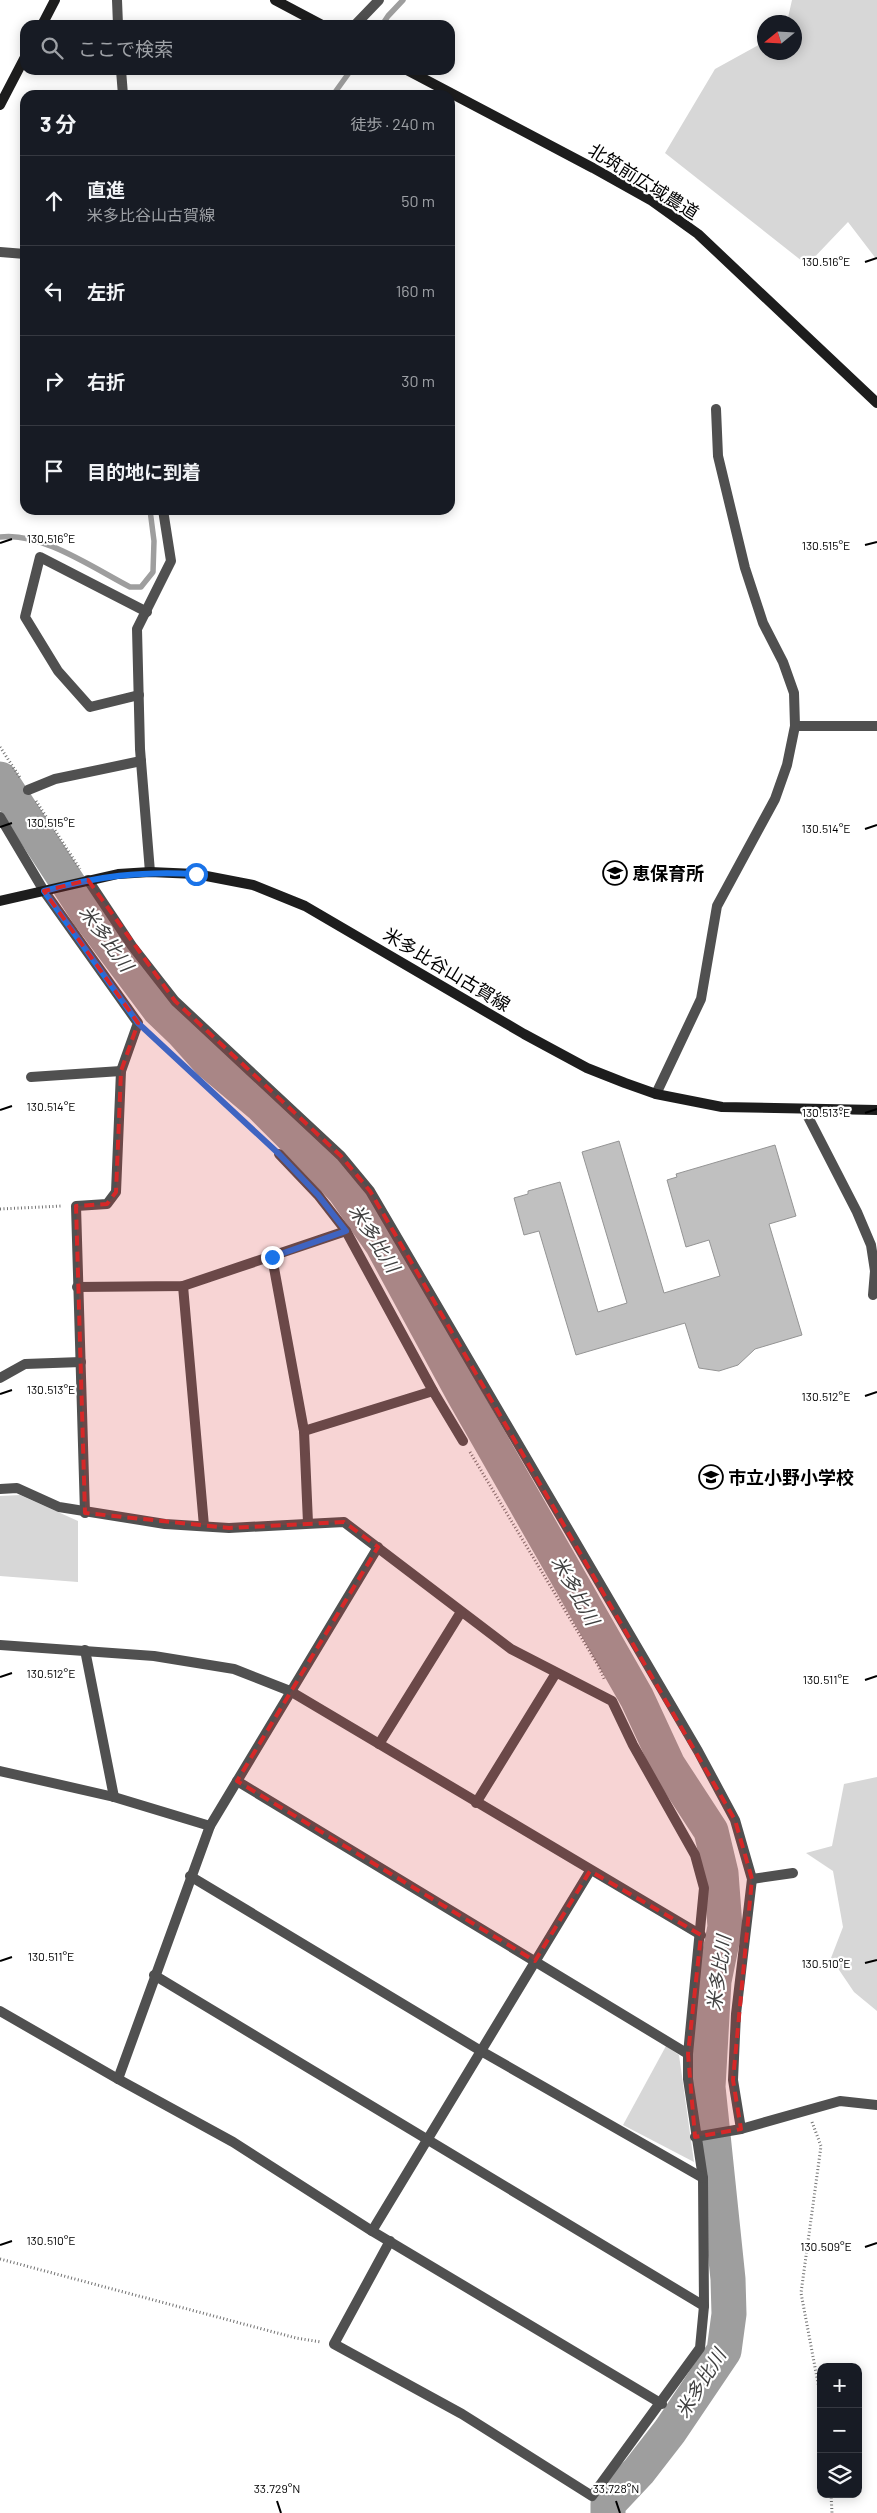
<!DOCTYPE html>
<html lang="ja">
<meta charset="utf-8">
<style>
body{margin:0;font-family:Barlow,"Noto Sans JP",sans-serif;background:#20242c;color:#f1f3f6}
.controls{position:absolute;right:15px;bottom:15px;display:grid;overflow:hidden;border-radius:10px;box-shadow:0 2px 12px #0003}
.controls button{width:45px;height:45px;display:grid;place-items:center;padding:0;border:0;border-bottom:1px solid #363941;background:#171b24;color:#f1f3f6;font:25px sans-serif}
.compass{position:absolute;left:757px;top:15px;width:45px;height:45px;border-radius:50%;background:#171b24;box-shadow:0 2px 12px #0003;rotate:252deg}
.stop{position:absolute;width:15px;height:15px;margin:-11px;border:4px solid #1a73e8;border-radius:50%;background:#fff}
.stop.end{background:#1a73e8;border-color:#fff;box-shadow:0 1px 5px #0008}
.list{margin:0;padding:0;list-style:none}
h2{display:flex;justify-content:space-between;align-items:center;height:65px;margin:0;padding:0 20px;font-size:21px}
h2 small{font-size:16px;font-weight:400;color:#9ea1a6}
.list li{display:grid;grid-template-columns:32px 1fr auto;gap:15px;align-items:center;box-sizing:border-box;height:90px;padding:0 20px;border-top:1px solid #363941}
.list b{display:block;font-size:19px;white-space:nowrap}
.list p{margin:0;font-size:16px;white-space:nowrap;color:#9ea1a6}
.list em{font-size:16px;font-style:normal;color:#9ea1a6}
.icon{flex:none;width:28px;height:28px;fill:none;stroke:currentColor;stroke-width:2;stroke-linecap:round;stroke-linejoin:round}
.map{position:relative;flex:none;width:877px;height:2513px;overflow:hidden}
.search{position:absolute;background:#171b24;box-shadow:0 2px 12px #0003;left:20px;top:20px;width:435px;height:55px;display:flex;align-items:center;gap:12px;box-sizing:border-box;padding:0 18px;border-radius:15px;color:#9ea1a6;font-size:19px}
.panel{position:absolute;background:#171b24;box-shadow:0 2px 12px #0003;left:20px;top:90px;width:435px;height:425px;border-radius:15px}
.map>svg:first-child{display:block}
.green{fill:#d7d7d7}
.lines{fill:none;stroke-linecap:round;stroke-linejoin:round}
.stream{stroke:#9e9e9e;stroke-width:5.5}
.river{stroke:#9e9e9e;stroke-width:35}
.building{fill:#c0c0c0;stroke:#949494}
.path{stroke:#727272;stroke-width:3;stroke-dasharray:1 2.5;stroke-linecap:butt}
.street{stroke:#505050;stroke-width:10}
.secondary{stroke:#1d1d1d;stroke-width:10}
.route{stroke:#1a73e8;stroke-width:6}
.marked{fill:#d62828;fill-opacity:0.2;stroke:#d62828;stroke-width:4;stroke-dasharray:10 6;stroke-linejoin:round}
.ticks{fill:none;stroke:#000;stroke-width:2}
.labels{text-anchor:middle;dominant-baseline:central;stroke-width:4.5;stroke-linejoin:round;paint-order:stroke}
.street-label{font-size:18px;fill:#000;stroke:#fff}
.poi-label{font-size:18px;font-weight:bold;fill:#000;stroke:#fff;text-anchor:start}
.water-label{font-size:19px;font-style:italic;fill:#3f3f3f;stroke:#fff}
.ticks-label{font-size:12px;text-anchor:middle;fill:#000;stroke:#fff;stroke-width:4.5;stroke-linejoin:round;paint-order:stroke}
</style>
<div class="map">
<svg width="877" height="2513" viewBox="0 0 877 2513">
<rect width="100%" height="100%" fill="#fff"/>
<g class="green">
<polygon points="792,0 877,0 877,260 848,222 807,265 665,153 715,69 764,42 764,52 794,52 794,22 787,22"/>
<polygon points="20,1495 78,1521 78,1582 0,1576 0,1496"/>
<polygon points="877,1777 877,2011 854,1992 831,1958 843,1927 833,1871 806,1853 832,1846 844,1784"/>
<polygon points="666,2046 679,2055 694,2162 623,2125"/>
</g>
<g class="lines">
<g class="stream">
<polyline points="382,25 388,16 403,0"/>
<polyline points="333,95 351,70"/>
<path d="M 0,537 C 40,531 95,569 130,587 L 141,587 L 153,572 L 154,541 L 150,510"/>
</g>
<polyline class="river" points="0,779 88,914 159,1009 182,1031 209,1061 260,1104 305,1149 344,1190 382,1244 464,1395 637,1698 668,1765 711,1831 721,1873 725,1927 714,1981 708,2087 728,2279 729,2314 724,2351 670,2431 639,2471 608,2504 608,2513"/>
</g>
<polygon class="building" points="619,1141 664,1293 720,1276 709,1240 686,1247 667,1180 677,1177 676,1174 775,1145 796,1216 769,1224 802,1335 755,1349 738,1365 719,1371 699,1368 685,1323 576,1355 539,1231 524,1235 514,1198 528,1194 528,1191 560,1182 598,1312 627,1303 582,1152"/>
<g class="lines">
<g class="path">
<polyline points="0,747 21,779"/>
<polyline points="36,801 80,869"/>
<polyline points="150,1034 270,1145"/>
<polyline points="0,1209 62,1206"/>
<polyline points="470,1452 599,1667 605,1681"/>
<polyline points="812,2122 821,2146 801,2293 821,2399"/>
<polyline points="0,2259 296,2338 321,2342"/>
<polyline points="831,2494 832,2513"/>
</g>
<g class="street">
<polyline points="117,0 118,25"/>
<polyline points="355,25 379,0"/>
<polyline points="121,70 123,95"/>
<polyline points="0,252 25,254"/>
<polyline points="139,695 90,707 58,671 25,617 40,557 147,612"/>
<polyline points="795,726 877,726"/>
<polyline points="28,790 55,779 141,761"/>
<polyline points="0,817 44,891 138,1023 121,1071 116,1192 107,1204 76,1206 85,1513"/>
<polyline points="150,872 140,749 137,629 171,561 163,510"/>
<polyline points="88,880 132,946 175,1001 341,1156 370,1191 698,1751 735,1820 752,1879 736,2014 733,2080 741,2129"/>
<polyline points="31,1077 121,1071"/>
<polyline points="656,1094 701,999 717,906 775,799 787,765 795,726 794,693 783,662 763,623 745,568 718,456 716,409"/>
<polyline points="804,1109 857,1212 871,1245 875,1271 873,1295"/>
<polyline points="279,1154 318,1195 346,1231 433,1391 463,1441"/>
<polyline points="272,1257 304,1431 308,1523"/>
<polyline points="183,1286 204,1526"/>
<polyline points="77,1287 183,1286 346,1231"/>
<polyline points="0,1378 25,1364 81,1362"/>
<polyline points="304,1431 433,1391"/>
<polyline points="0,1489 17,1488 59,1507 165,1524 229,1528 344,1522 511,1649 612,1701 633,1745 695,1855 704,1888 688,2054 688,2079 703,2178 704,2306 700,2348 592,2496 462,2414 334,2344 390,2241"/>
<polyline points="0,1645 154,1656 234,1669 290,1691 701,1935"/>
<polyline points="85,1650 114,1797"/>
<polyline points="379,1744 461,1612"/>
<polyline points="0,1771 114,1797 210,1826"/>
<polyline points="237,1781 688,2054"/>
<polyline points="476,1803 556,1673"/>
<polyline points="190,1876 481,2051 703,2178"/>
<polyline points="752,1879 793,1873"/>
<polyline points="154,1975 704,2306"/>
<polyline points="0,2011 118,2079 233,2142 372,2231 662,2404"/>
<polyline points="118,2079 210,1826 378,1547"/>
<polyline points="695,2137 741,2129 840,2101 877,2105"/>
<polyline points="372,2231 590,1871"/>
</g>
<g class="secondary">
<polyline points="275,0 322,25"/>
<polyline points="42,25 55,0"/>
<polyline points="407,70 593,168 652,201 698,234 877,403"/>
<polyline points="0,105 25,57"/>
<polyline points="0,901 118,874 150,872 196,874 253,885 305,906 524,1034 587,1068 625,1083 656,1094 722,1107 877,1110"/>
</g>
</g>
<g class="lines">
<path class="route" d="M 196,874 C 139,871 99,876 44,891 L 138,1023 L 279,1154 L 318,1195 L 346,1231 L 272,1257"/>
</g>
<path class="marked" d="M 88,880 L 175,1001 L 341,1156 L 370,1191 L 735,1820 L 752,1879 L 733,2080 L 741,2129 L 695,2137 L 688,2054 L 701,1935 L 590,1871 L 535,1961 L 237,1781 L 378,1547 L 344,1522 L 229,1528 L 85,1513 L 76,1206 L 107,1204 L 116,1192 L 121,1071 L 138,1023 L 44,891 Z"/>
<path class="ticks" d="M 865,262 L 877,258M 0,543 L 12,539M 865,545 L 877,542M 0,827 L 12,823M 865,829 L 877,825M 0,1110 L 12,1106M 865,1113 L 877,1109M 0,1394 L 12,1390M 865,1396 L 877,1392M 0,1677 L 12,1673M 865,1680 L 877,1676M 0,1961 L 12,1957M 865,1963 L 877,1960M 0,2245 L 12,2241M 865,2247 L 877,2243M 277,2501 L 281,2513M 616,2501 L 620,2513"/>
<defs>
<g id="school-ring" transform="scale(1.25)"><circle r="9.5" fill="#fff" stroke="#000" stroke-width="1.5"/><path d="M0-5L7-2L0 1L-7-2ZM-4 1L0 2.5L4 1V4Q0 6-4 4Z" fill="#000"/></g>
</defs>
<g fill-rule="evenodd">
<use href="#school-ring" x="615" y="873"/>
<use href="#school-ring" x="711" y="1477"/>
</g>
<g class="labels">
<g class="street-label">
<text transform="translate(644 181) rotate(32)">北筑前広域農道</text>
<text transform="translate(447 969) rotate(31)">米多比谷山古賀線</text>
</g>
<g class="poi-label">
<text x="632" y="873">恵保育所</text>
<text x="728" y="1477">市立小野小学校</text>
</g>
<g class="water-label">
<text transform="translate(107 938) rotate(54)">米多比川</text>
<text transform="translate(375 1238) rotate(58)">米多比川</text>
<text transform="translate(576 1590) rotate(61)">米多比川</text>
<text transform="translate(718 1973) rotate(-82)">米多比川</text>
<text transform="translate(700 2383) rotate(-58)">米多比川</text>
</g>
</g>
<g class="ticks-label">
<text x="826" y="266">130.516°E</text>
<text x="51" y="543">130.516°E</text>
<text x="826" y="550">130.515°E</text>
<text x="51" y="827">130.515°E</text>
<text x="826" y="833">130.514°E</text>
<text x="51" y="1111">130.514°E</text>
<text x="826" y="1117">130.513°E</text>
<text x="51" y="1394">130.513°E</text>
<text x="826" y="1401">130.512°E</text>
<text x="51" y="1678">130.512°E</text>
<text x="826" y="1684">130.511°E</text>
<text x="51" y="1961">130.511°E</text>
<text x="826" y="1968">130.510°E</text>
<text x="51" y="2245">130.510°E</text>
<text x="826" y="2251">130.509°E</text>
<text x="277" y="2493">33.729°N</text>
<text x="616" y="2493">33.728°N</text>
</g>
</svg>
<div class="controls">
<button>+</button>
<button>−</button>
<button><svg class="icon" aria-label="layers" viewBox="0 0 24 24"><path d="M12 4l9 5-9 5-9-5zM3 14l9 5 9-5"/></svg></button>
</div>
<svg class="compass" viewBox="-18 -18 36 36"><path d="M0-13l5 13h-10z" fill="#e53935"/><path d="M0 13l5-13h-10z" fill="#9ea1a6"/></svg>
<div class="stop" style="left:196px;top:874px"></div>
<div class="stop end" style="left:272px;top:1257px"></div>
<div class="search"><svg class="icon" aria-label="search" viewBox="0 0 24 24"><circle cx="10" cy="10" r="6"/><path d="M15 15l6 6"/></svg>ここで検索</div>
<section class="panel">
<h2>3 分<small>徒歩 · 240 m</small></h2>
<ul class="list">
<li><svg class="icon" aria-label="ahead" viewBox="0 0 24 24"><path d="M12 20V5M6 11l6-6 6 6"/></svg><div><b>直進</b><p>米多比谷山古賀線</p></div><em>50 m</em></li>
<li><svg class="icon" aria-label="left" viewBox="0 0 24 24"><path d="M17 20v-9H6M10 6l-5 5 5 5"/></svg><div><b>左折</b></div><em>160 m</em></li>
<li><svg class="icon" aria-label="right" viewBox="0 0 24 24"><path d="M7 20v-9h11M14 6l5 5-5 5"/></svg><div><b>右折</b></div><em>30 m</em></li>
<li><svg class="icon" aria-label="arrive" viewBox="0 0 24 24"><path d="M6 21V4h12l-3 4 3 4H6"/></svg><div><b>目的地に到着</b></div></li>
</ul>
</section>
</div>
